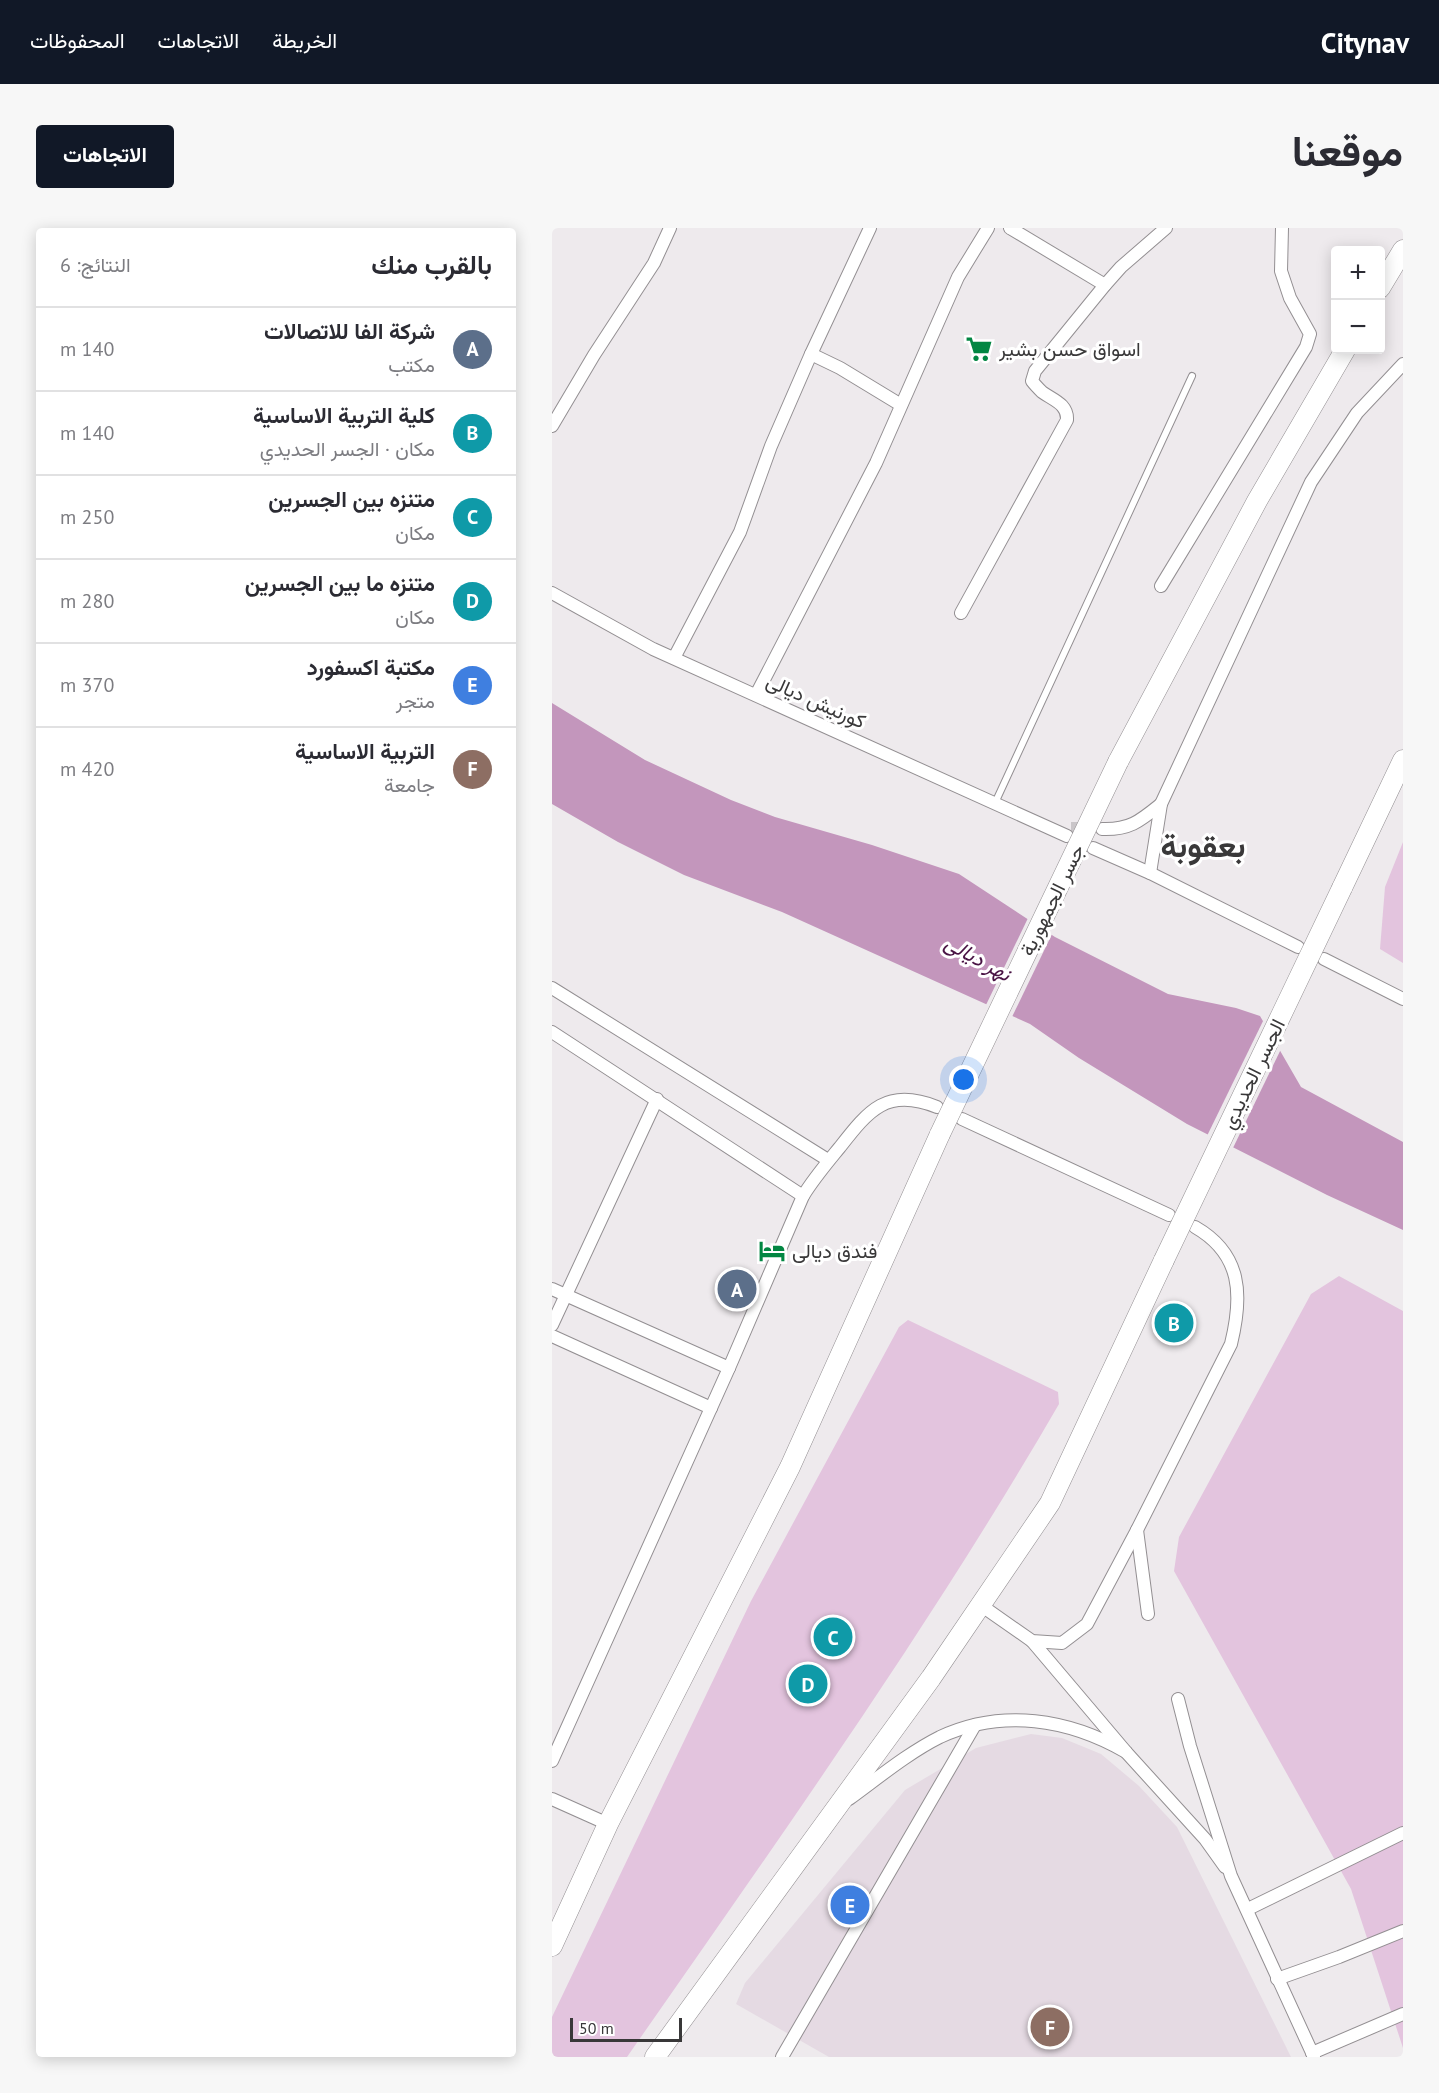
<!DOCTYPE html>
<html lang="ar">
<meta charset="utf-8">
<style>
body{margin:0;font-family:"PT Sans",Vazirmatn,sans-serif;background:#f7f7f7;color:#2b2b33;direction:rtl}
.controls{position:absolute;right:18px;top:18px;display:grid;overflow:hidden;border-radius:6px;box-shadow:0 3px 15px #0003}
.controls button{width:54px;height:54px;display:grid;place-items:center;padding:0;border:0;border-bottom:2px solid #e1e1e2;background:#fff;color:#2b2b33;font:30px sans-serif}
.scale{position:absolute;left:18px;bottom:15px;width:112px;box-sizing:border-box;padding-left:6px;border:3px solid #393839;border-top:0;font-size:16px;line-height:21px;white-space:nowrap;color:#393839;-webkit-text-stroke:4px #fff;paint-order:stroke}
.you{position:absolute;left:412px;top:852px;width:21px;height:21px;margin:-15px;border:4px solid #fff;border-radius:50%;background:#1a73e8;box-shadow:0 0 0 9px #1a73e833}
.badge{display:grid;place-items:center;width:39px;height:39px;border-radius:50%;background:#111827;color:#fff;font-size:20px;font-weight:700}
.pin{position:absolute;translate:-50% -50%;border:3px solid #fff;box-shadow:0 2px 6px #0006}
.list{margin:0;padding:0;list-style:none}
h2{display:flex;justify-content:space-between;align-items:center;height:78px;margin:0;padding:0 24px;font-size:26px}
h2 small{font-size:20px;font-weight:400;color:#7c7c81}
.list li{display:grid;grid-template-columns:39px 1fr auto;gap:18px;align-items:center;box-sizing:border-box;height:84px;padding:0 24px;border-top:2px solid #e1e1e2}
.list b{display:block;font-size:22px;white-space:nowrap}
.list p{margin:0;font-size:20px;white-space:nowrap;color:#7c7c81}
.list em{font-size:20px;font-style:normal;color:#7c7c81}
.map{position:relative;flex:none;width:851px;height:1829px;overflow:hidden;direction:ltr;border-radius:6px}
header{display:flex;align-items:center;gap:36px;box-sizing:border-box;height:84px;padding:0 30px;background:#111827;color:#fff}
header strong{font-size:28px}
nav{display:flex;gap:33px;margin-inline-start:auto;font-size:21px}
.intro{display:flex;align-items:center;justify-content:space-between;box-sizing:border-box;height:144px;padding:0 36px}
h1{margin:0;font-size:42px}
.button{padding:15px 27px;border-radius:6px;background:#111827;color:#fff;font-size:21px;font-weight:700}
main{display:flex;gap:36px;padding:0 36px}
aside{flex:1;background:#fff;border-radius:6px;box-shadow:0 3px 15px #0003}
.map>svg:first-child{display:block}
.built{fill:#e5dae3}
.green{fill:#e3c4de}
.water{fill:#c396bc}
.pier{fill:#eeeaed}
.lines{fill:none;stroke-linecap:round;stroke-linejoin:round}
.minor-tunnel{stroke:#cac6c9;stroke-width:12;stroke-dasharray:12 6;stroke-linecap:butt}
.service-casing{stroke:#938f92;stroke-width:8}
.minor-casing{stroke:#938f92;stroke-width:14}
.primary-casing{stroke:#938f92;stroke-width:21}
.service{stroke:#fff;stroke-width:6}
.minor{stroke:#fff;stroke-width:12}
.primary{stroke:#fff;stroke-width:20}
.primary-bridge-casing{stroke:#938f92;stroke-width:21;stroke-linecap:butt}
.primary-bridge{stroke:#fff;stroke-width:20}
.labels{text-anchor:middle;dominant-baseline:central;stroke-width:6;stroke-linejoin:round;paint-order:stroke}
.poi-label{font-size:20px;fill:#393839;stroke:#fff;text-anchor:start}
.street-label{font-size:20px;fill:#393839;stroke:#fff}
.water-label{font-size:21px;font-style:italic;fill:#491344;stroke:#fff}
.town-label{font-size:32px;font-weight:bold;fill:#393839;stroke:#fff}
</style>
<header>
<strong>Citynav</strong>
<nav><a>الخريطة</a><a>الاتجاهات</a><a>المحفوظات</a></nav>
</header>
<div class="intro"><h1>موقعنا</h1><a class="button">الاتجاهات</a></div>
<main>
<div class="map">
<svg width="851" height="1829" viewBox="0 0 851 1829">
<rect width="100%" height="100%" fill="#eeeaed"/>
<polygon class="built" points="479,1506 510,1510 549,1526 587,1558 625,1599 739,1829 277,1829 184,1776 193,1755 353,1562 424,1520"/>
<g class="green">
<polygon points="851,614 851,735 828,721 833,659"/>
<polygon points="787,1048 851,1083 851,1820 799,1661 622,1343 627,1309 759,1066"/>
<path d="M 356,1092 L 506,1164 L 507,1176 C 376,1402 224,1615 75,1829 L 0,1829 L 0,1789 L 199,1373 L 347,1099 Z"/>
</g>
<polygon class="water" points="0,475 93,532 179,572 223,589 320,617 407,646 503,709 616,766 684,780 708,788 749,859 851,914 851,1002 775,967 635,896 527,830 478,796 230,684 132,647 66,614 0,576"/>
<g class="pier">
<polygon points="477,688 501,704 459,791 433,779"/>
<polygon points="713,789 730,819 680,922 654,910"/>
</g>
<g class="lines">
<polyline class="minor-tunnel" points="519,600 540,600"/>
<g class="service-casing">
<polyline id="service" points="443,575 640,148"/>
</g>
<g class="minor-casing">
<g id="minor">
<polyline points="458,0 553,57"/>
<polyline points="259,126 288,140 349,177"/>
<polyline points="0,198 42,127 102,35 118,0"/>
<polyline points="609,358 754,119 758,106 738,70 729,43 730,0"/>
<polyline points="0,365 101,421 515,608"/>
<path d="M 409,385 L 515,192 C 516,176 501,172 490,164 C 487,161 483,157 480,153 L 483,143 L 553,57 L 569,39 L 614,0"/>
<polyline points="122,430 188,304 219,218 259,126 318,0"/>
<polyline points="204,467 324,235 406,49 436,0"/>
<path d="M 550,601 C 578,602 588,593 609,576"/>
<polyline points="541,620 598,645 746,719"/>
<polyline points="598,645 609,576 759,254 805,185 851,136"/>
<polyline points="772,731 851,771"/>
<polyline points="0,760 276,932"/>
<polyline points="0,804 251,968"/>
<polyline points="410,891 617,987"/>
<polyline points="0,1061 177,1140"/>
<polyline points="0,1097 105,871"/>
<polyline points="0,1108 159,1180"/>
<polyline points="585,1302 596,1386"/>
<path d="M 430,1378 L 480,1413 L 510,1415 L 535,1396 L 585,1302 L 679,1116 C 691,1067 690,1026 643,999"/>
<polyline points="480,1413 574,1524 653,1611 673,1639"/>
<polyline points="626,1471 638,1518 679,1648 762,1829"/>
<path d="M 0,1533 L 177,1140 L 251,968 C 262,950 275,935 288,919 C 317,882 335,859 385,879"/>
<polyline points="0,1571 56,1596"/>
<path d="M 297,1571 C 326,1550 356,1525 388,1509 C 450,1480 517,1491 574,1524"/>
<polyline points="696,1681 851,1605"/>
<polyline points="725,1751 787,1729 851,1703"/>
<polyline points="760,1825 851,1786"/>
<polyline points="230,1829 423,1497"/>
</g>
</g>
<g class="primary-casing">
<g id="primary">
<polyline points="828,60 851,22"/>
<polyline points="566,534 705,273 793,122"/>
<polyline points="790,660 851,532"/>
<polyline points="0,1718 56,1596 238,1239 388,906"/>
<polyline points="103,1829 379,1450 498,1275 612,1032"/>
</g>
</g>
<use href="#service" class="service"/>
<use href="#minor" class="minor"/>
<use href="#primary" class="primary"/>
<g class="primary-bridge-casing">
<g id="primary-bridge">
<polyline points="388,906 566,534"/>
<polyline points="612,1032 790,660"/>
</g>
</g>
<use href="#primary-bridge" class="primary-bridge"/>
</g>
<defs>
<g id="supermarket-bare" transform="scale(2.07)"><path d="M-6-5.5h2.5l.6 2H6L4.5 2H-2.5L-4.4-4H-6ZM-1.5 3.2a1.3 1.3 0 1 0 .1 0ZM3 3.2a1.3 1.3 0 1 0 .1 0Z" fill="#028642" stroke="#fff" stroke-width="2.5" paint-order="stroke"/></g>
<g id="hotel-bare" transform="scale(2.07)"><path d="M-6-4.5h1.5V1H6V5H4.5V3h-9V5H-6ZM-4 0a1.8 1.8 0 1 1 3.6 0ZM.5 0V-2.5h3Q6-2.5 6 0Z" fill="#028642" stroke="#fff" stroke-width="2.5" paint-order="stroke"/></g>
</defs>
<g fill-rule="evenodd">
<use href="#supermarket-bare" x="427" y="121"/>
<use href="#hotel-bare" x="220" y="1023"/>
</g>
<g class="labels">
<g class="poi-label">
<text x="447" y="121">اسواق حسن بشير</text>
<text x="240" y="1023">فندق ديالى</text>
</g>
<g class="street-label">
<text transform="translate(264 473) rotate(24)">كورنيش ديالى</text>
<text transform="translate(500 672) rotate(-64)">جسر الجمهورية</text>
<text transform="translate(701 846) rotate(-64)">الجسر الحديدي</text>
</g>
<g class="water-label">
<text transform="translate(426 730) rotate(29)">نهر ديالى</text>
</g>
<g class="town-label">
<text x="651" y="617">بعقوبة</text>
</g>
</g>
</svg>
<div class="controls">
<button>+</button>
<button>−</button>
</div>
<div class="scale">50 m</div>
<div class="you"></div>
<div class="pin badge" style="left:185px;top:1061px;background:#5c6f8a">A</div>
<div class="pin badge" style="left:622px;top:1095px;background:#0f9aa8">B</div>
<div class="pin badge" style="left:281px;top:1409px;background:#0f9aa8">C</div>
<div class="pin badge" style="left:256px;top:1456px;background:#0f9aa8">D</div>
<div class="pin badge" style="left:298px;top:1677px;background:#3f7fe0">E</div>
<div class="pin badge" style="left:498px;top:1799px;background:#8d6e63">F</div>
</div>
<aside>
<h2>بالقرب منك<small>النتائج: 6</small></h2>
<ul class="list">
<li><span class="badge" style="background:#5c6f8a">A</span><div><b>شركة الفا للاتصالات</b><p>مكتب</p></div><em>140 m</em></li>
<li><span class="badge" style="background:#0f9aa8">B</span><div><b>كلية التربية الاساسية</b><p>مكان · الجسر الحديدي</p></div><em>140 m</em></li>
<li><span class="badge" style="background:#0f9aa8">C</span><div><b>متنزه بين الجسرين</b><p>مكان</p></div><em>250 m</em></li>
<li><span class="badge" style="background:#0f9aa8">D</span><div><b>متنزه ما بين الجسرين</b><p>مكان</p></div><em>280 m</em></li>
<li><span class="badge" style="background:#3f7fe0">E</span><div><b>مكتبة اكسفورد</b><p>متجر</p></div><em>370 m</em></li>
<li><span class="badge" style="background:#8d6e63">F</span><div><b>التربية الاساسية</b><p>جامعة</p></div><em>420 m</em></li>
</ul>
</aside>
</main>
